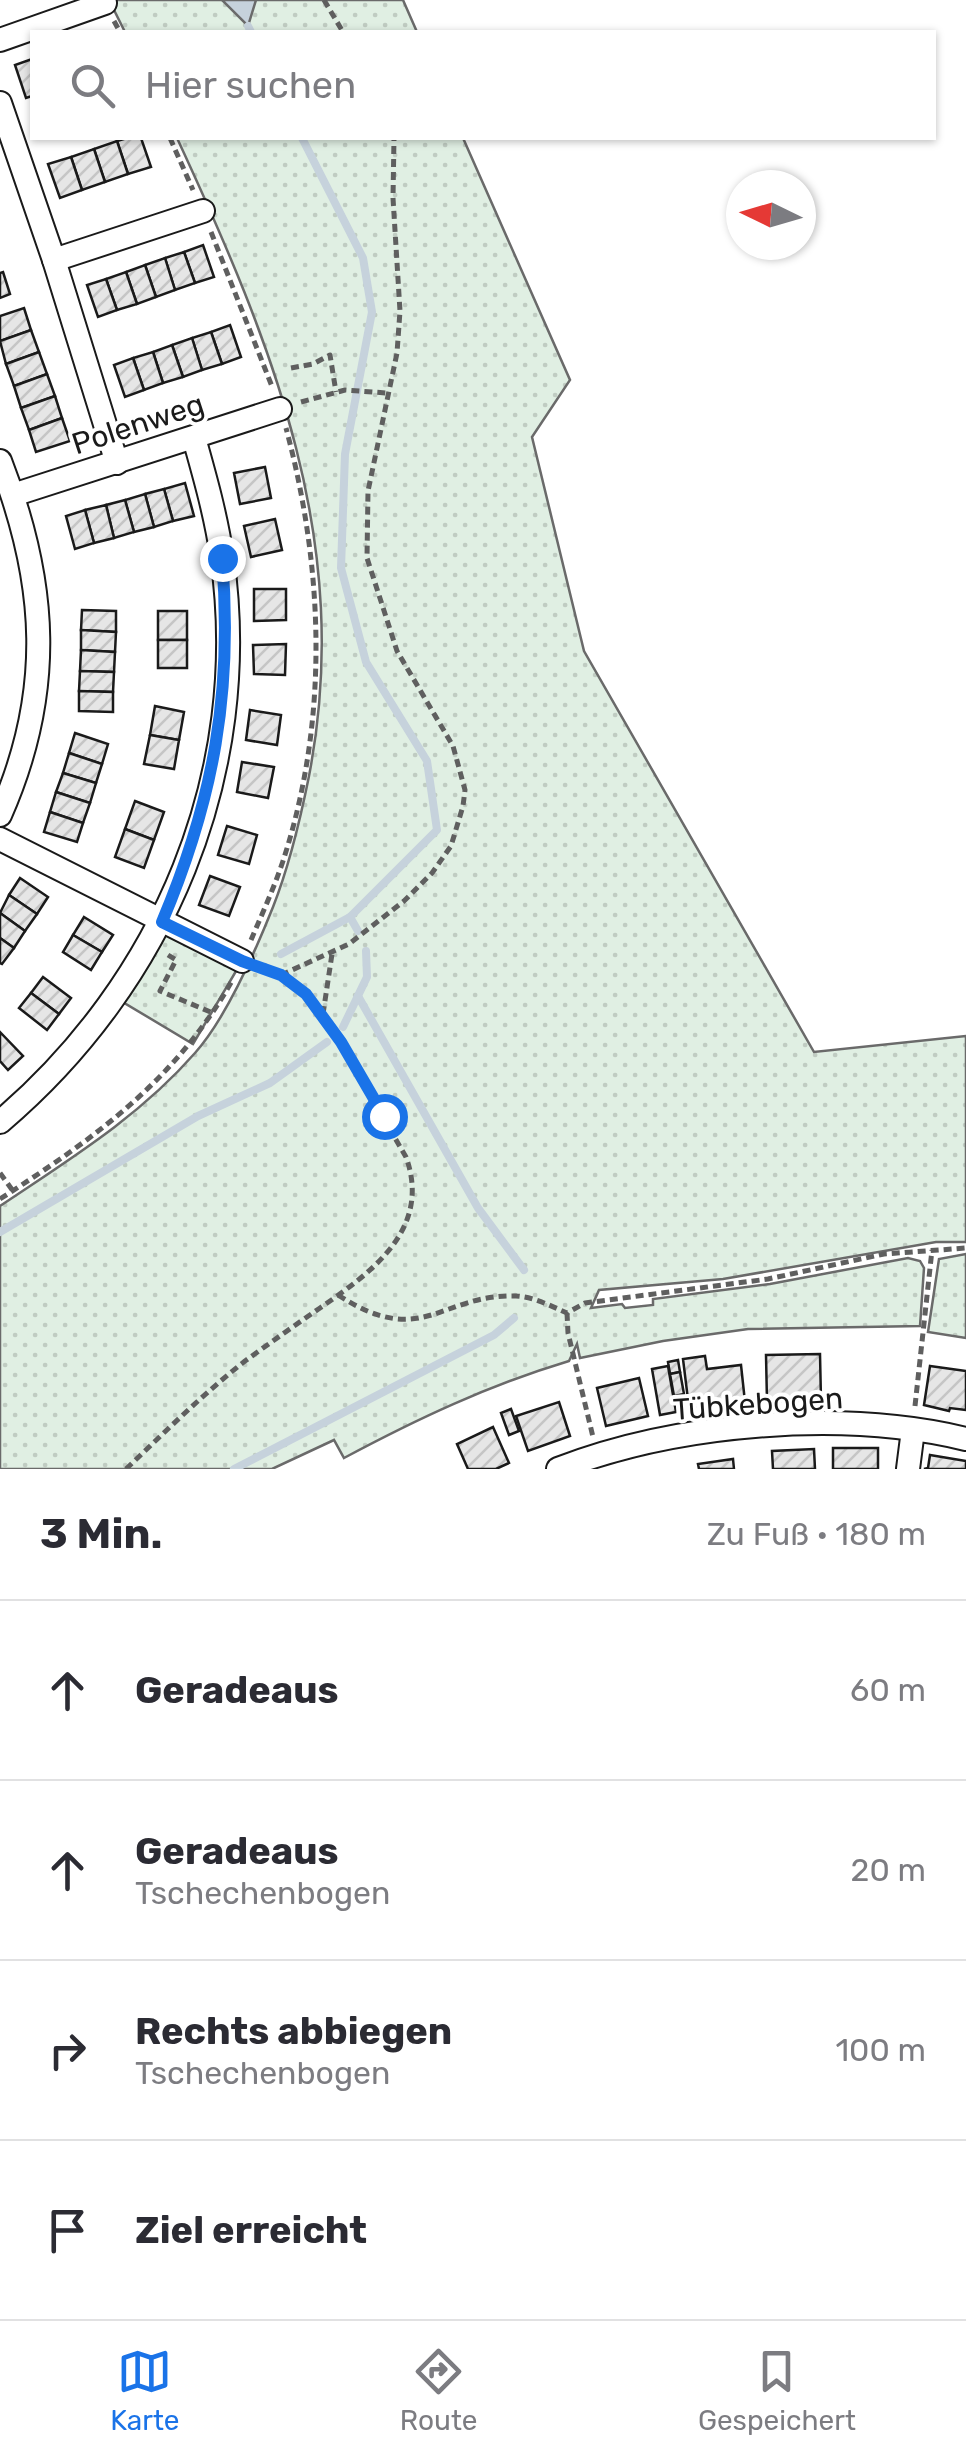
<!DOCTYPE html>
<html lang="de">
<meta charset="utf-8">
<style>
body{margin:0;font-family:Rubik,sans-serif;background:#f7f7f7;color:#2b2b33}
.compass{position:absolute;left:726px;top:170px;width:90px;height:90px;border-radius:50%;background:#fff;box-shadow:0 2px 8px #0004;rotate:275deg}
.stop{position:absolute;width:30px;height:30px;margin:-22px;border:8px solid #1a73e8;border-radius:50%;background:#fff}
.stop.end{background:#1a73e8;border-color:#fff;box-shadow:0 2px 10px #0008}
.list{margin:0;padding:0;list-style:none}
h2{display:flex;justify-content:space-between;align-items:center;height:130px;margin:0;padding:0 40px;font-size:42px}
h2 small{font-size:32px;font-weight:400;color:#7c7c81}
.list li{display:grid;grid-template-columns:65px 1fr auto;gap:30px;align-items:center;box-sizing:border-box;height:180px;padding:0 40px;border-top:2px solid #e1e1e2}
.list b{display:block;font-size:38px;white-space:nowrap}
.list p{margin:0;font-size:32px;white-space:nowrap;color:#7c7c81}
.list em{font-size:32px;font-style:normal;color:#7c7c81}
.icon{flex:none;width:55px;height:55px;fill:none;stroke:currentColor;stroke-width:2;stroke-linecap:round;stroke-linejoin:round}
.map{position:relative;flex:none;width:966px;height:1469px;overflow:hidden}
.search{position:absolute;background:#fff;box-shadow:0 2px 8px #0004;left:30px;right:30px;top:30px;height:110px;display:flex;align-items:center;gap:25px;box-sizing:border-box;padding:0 35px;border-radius:0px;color:#7c7c81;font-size:38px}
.sheet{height:850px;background:#fff}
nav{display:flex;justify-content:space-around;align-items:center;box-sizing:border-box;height:140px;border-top:2px solid #e1e1e2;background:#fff;font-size:28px;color:#7c7c81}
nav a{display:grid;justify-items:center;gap:5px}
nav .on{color:#1a73e8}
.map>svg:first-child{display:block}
.green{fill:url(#green-dots);stroke:#6a6a6a;stroke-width:2.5}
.water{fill:url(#water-ripples);stroke:#6a6a6a;stroke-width:2.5}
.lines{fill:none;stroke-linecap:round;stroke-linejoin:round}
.stream{stroke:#c6d2dc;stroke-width:8}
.building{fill:url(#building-hatch);stroke:#1a1a1a;stroke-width:2.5}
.street-casing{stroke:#1a1a1a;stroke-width:26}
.path{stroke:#5f5f5f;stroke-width:5;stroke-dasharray:8 5;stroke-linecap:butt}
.street{stroke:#fff;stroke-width:22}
.route{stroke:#1a73e8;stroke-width:12}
.labels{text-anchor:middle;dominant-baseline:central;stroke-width:8;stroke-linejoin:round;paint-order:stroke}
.street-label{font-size:30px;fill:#1a1a1a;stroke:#fff}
</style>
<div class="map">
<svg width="966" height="1469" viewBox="0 0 966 1469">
<defs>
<pattern id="green-dots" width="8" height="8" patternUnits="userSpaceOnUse" patternTransform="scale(2.5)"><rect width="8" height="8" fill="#e0efe3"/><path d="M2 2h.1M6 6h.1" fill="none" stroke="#c0ccc2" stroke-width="1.8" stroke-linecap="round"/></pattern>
<pattern id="water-ripples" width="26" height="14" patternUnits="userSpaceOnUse" patternTransform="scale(2.5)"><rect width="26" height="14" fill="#c6d2dc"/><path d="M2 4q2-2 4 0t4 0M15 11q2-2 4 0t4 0" fill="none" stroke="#aab4bc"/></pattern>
<pattern id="building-hatch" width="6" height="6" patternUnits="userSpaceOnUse" patternTransform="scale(2.5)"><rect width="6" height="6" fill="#e6e6e6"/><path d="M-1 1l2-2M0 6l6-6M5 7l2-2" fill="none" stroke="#c5c5c5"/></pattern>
</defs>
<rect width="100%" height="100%" fill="#fff"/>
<g class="green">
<polygon points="109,0 403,0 417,32 125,32"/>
<path d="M 177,138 L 463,138 L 570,380 L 532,437 L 584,651 L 814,1052 L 966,1036 L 966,1242 L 936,1242 L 723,1279 L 599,1290 L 591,1308 L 622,1304 L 625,1308 L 653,1305 L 653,1299 L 770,1284 L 908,1258 L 920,1261 L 924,1268 L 920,1326 L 748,1329 L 663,1341 L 580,1358 L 577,1344 L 569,1361 C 489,1385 417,1419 344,1458 L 334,1440 L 272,1469 L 0,1469 L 0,1206 C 70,1159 139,1117 195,1053 C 227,1017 255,952 273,907 C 290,864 300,821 309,776 C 354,543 273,345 177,138 Z"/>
<polygon points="163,922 242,961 193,1044 116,998"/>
<polygon points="966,1254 966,1338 928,1332 939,1259"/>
</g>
<polygon class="water" points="222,0 256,0 248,26"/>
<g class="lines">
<g class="stream">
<polyline points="248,26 251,32"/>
<polyline points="350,917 358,931"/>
<polyline points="281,954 350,917 437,830 427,761 366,662 341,568 345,454 372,312 363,258 302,138"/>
<polyline points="358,996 478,1208 524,1270"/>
<polyline points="343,1027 367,977 366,951"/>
<polyline points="0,1232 198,1116 270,1083 327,1042"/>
<polyline points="234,1469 494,1335 514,1318"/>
</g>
</g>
<g class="building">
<polygon points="32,59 32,96 26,98 15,65"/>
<polygon points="127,138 141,138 151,167 128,174 117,141"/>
<polygon points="117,141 128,174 105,182 94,149"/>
<polygon points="94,149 105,182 82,190 71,157"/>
<polygon points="71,157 82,190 60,198 48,164"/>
<polygon points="203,245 214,277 195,283 184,252"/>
<polygon points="184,252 195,283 175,290 165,258"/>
<polygon points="165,258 175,290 156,297 145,265"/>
<polygon points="145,265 156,297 137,304 126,272"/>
<polygon points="3,272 10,294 0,298 0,273"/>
<polygon points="126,272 137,304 117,310 106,279"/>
<polygon points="106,279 117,310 98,317 87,285"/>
<polygon points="24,308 31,330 0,341 0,316"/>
<polygon points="230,325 241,357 222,364 211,332"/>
<polygon points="31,330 39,352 6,364 0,341"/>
<polygon points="211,332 222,364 202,370 192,338"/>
<polygon points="192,338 202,370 183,377 172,345"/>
<polygon points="172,345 183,377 163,383 153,352"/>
<polygon points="39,352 47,374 14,386 6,364"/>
<polygon points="153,352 163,383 144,390 133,358"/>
<polygon points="133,358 144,390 125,397 114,365"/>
<polygon points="47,374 55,396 21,408 14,386"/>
<polygon points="55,396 62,418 29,430 21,408"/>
<polygon points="62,418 70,441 36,452 29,430"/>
<polygon points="265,467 271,498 240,504 234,473"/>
<polygon points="185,483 194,516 173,521 164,489"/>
<polygon points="164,489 173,521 154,527 145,494"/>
<polygon points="145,494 154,527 134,532 125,500"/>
<polygon points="125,500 134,532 114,538 106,505"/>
<polygon points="106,505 114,538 94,543 85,510"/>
<polygon points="85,510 94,543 75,549 66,516"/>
<polygon points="275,519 282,550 251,557 244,526"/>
<polygon points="254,589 286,589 286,620 254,621"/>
<polygon points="82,610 116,611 116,632 81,630"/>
<rect x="158" y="611" width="29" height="29"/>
<polygon points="81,630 116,632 115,652 81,650"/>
<rect x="158" y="640" width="29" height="28"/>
<polygon points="286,644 285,675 254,674 253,645"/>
<polygon points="81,650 115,652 114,672 80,671"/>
<polygon points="80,671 114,672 113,692 79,691"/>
<polygon points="79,691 113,692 113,712 79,711"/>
<polygon points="155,706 184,712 179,740 150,735"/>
<polygon points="250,710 281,715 277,745 246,740"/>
<polygon points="75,733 108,744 102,764 69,753"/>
<polygon points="150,735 179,740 174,769 144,764"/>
<polygon points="69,753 102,764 96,783 63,773"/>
<polygon points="242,762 274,767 268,798 237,792"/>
<polygon points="63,773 96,783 90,803 56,792"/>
<polygon points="56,792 90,803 83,823 50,812"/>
<polygon points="135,801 164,812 154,840 125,829"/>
<polygon points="50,812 83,823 77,842 44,832"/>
<polygon points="227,826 257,835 249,864 218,855"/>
<polygon points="125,829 154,840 144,868 115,857"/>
<polygon points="210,876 240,887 229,916 199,905"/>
<polygon points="20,878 48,897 37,914 9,895"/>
<polygon points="9,895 37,914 25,931 0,913"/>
<polygon points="0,913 25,931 14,948 0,938"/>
<polygon points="84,917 113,935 102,952 73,935"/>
<polygon points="73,935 102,952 91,970 63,952"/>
<polygon points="0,938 14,948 2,964 0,963"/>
<polygon points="43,977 71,998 59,1014 31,993"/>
<polygon points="31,993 59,1014 47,1030 19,1008"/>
<polygon points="0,1032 23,1056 8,1070 0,1061"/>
<polygon points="820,1354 821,1400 767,1402 766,1355"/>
<polygon points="705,1356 707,1369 741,1365 745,1402 689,1408 683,1359"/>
<polygon points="678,1360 680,1372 670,1374 668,1362"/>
<polygon points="668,1366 676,1412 660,1415 652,1369"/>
<polygon points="930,1366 966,1371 966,1410 950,1408 949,1411 924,1405"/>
<polygon points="680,1372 684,1394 674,1396 670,1374"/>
<polygon points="639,1378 648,1416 606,1426 597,1388"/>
<polygon points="559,1402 570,1436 528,1451 516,1416"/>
<polygon points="511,1409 519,1431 509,1435 501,1413"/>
<polygon points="493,1427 509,1463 496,1469 468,1469 457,1444"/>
<rect x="833" y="1448" width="45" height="21"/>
<polygon points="814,1449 815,1469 773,1469 772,1451"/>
<polygon points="930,1455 966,1461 966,1469 924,1469 928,1468"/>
<polygon points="733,1459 734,1469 699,1469 698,1464"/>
</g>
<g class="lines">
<g class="street-casing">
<g id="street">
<polyline points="0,40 105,3"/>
<polyline points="0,103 54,260 117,463"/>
<polyline points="54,260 203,211"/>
<path d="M 0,461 C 48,584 54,693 0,815"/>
<polyline points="13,495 280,409"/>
<polyline points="0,839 242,961"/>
<path d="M 0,1122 C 164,983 253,773 222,557 C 216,516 205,477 194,438"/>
<path d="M 558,1469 C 677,1423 842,1409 966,1439"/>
<polyline points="908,1469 913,1430"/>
</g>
</g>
<g class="path">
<polyline points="324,0 343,32"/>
<polyline points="114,21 120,32"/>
<polyline points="170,138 193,190"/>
<polyline points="211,232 273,389"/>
<polyline points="291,368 313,364 330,355 336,392"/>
<polyline points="301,402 345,390 386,393"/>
<path d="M 251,940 C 262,914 274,888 283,861 C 329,720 324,570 286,428"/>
<polyline points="168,955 176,960 160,991 213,1013"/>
<polyline points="281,975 349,944 404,901 432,873 451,846 463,806 465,790 453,746 397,651 367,558 368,491 397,353 400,311 393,198 394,138"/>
<polyline points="323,1014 332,954"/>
<polyline points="0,1173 13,1191"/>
<path d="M 0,1199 C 95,1138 175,1081 232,981"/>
<path d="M 338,1295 C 423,1350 439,1294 516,1296 C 534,1297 551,1306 567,1313 L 585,1303 L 768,1279 L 884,1254 L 966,1248"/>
<polyline points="567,1313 568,1333 593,1437"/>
<polyline points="915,1406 932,1250"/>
<path d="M 126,1469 C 165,1432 203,1394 245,1361 C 270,1343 295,1325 320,1308 C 372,1272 432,1229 406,1157 L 323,1014 C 306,994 289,978 264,969"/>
</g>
<use href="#street" class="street"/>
</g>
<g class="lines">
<path class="route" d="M 222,558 C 233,691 214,799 162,922 L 242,961 L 281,975 L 306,994 L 341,1042 L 384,1116"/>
</g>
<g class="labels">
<g class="street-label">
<text transform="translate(138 424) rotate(-18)">Polenweg</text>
<text transform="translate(758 1404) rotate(-4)">Tübkebogen</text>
</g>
</g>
</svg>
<svg class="compass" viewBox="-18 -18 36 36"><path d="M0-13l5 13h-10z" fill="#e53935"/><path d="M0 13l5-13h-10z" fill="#7c7c81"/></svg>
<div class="stop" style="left:384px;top:1116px"></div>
<div class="stop end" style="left:222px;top:558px"></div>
<div class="search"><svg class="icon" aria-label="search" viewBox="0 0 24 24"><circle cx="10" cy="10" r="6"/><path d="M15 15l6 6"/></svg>Hier suchen</div>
</div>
<section class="sheet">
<h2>3 Min.<small>Zu Fuß · 180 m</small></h2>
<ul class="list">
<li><svg class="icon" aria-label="ahead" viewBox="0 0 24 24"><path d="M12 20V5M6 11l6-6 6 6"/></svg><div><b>Geradeaus</b></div><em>60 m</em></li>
<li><svg class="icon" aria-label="ahead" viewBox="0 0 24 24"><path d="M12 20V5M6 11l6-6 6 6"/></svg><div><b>Geradeaus</b><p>Tschechenbogen</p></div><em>20 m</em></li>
<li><svg class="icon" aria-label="right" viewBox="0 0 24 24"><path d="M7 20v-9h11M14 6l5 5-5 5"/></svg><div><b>Rechts abbiegen</b><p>Tschechenbogen</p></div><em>100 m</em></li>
<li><svg class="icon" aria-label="arrive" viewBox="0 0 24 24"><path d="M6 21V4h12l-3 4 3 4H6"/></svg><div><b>Ziel erreicht</b></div></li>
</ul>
</section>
<nav>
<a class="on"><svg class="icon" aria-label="map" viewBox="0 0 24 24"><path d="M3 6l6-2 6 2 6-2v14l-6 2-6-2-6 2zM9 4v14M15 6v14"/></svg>Karte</a>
<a><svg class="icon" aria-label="directions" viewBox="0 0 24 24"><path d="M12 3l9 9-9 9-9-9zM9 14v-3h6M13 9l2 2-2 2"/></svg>Route</a>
<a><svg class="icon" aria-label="saved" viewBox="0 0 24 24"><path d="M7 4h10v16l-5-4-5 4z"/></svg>Gespeichert</a>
</nav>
